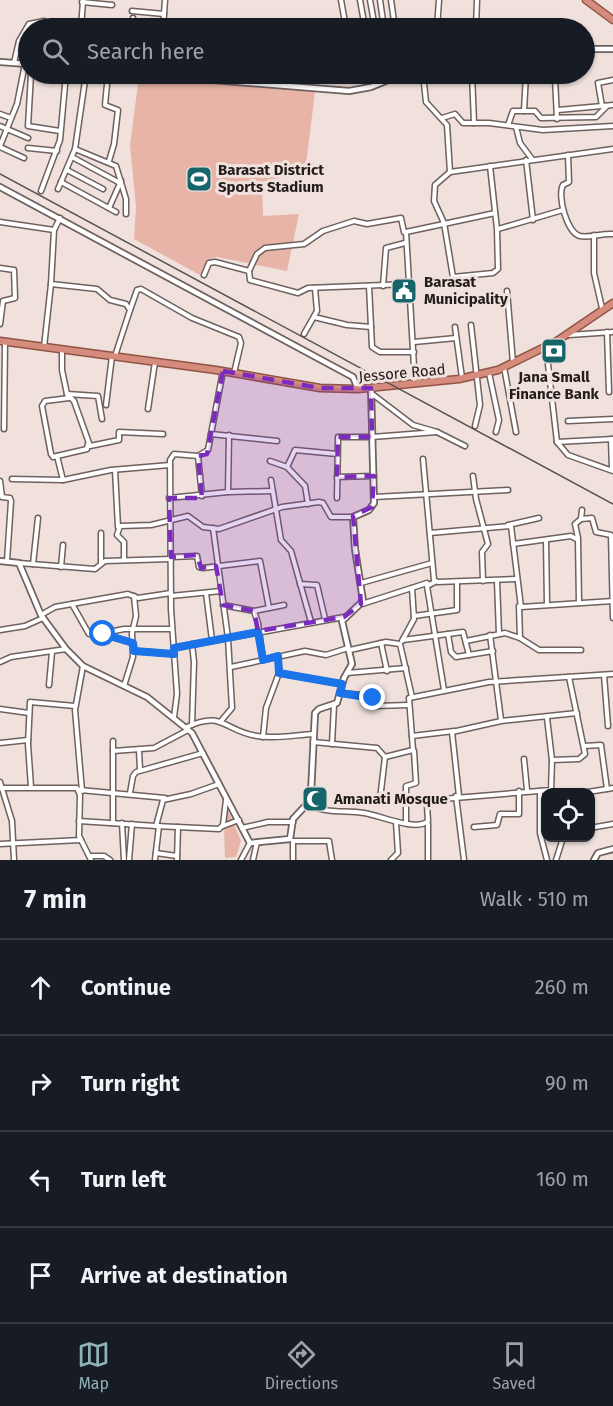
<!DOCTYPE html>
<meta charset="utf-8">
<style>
body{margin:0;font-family:"Fira Sans",sans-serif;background:#242831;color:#f1f3f6}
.controls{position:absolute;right:18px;bottom:18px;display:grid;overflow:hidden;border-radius:12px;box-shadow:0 2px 4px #0004}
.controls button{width:54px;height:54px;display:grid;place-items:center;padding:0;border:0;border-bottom:2px solid #363941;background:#171b24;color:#f1f3f6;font:30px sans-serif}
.stop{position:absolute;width:18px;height:18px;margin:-14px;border:4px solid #1a73e8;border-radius:50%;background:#fff}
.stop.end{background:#1a73e8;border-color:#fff;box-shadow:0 2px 6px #0008}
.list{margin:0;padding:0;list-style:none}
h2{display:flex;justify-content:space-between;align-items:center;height:78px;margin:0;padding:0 24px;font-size:26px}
h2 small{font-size:20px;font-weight:400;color:#9ea1a6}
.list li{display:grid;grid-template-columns:39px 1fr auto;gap:18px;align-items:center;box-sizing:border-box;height:96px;padding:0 24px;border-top:2px solid #363941}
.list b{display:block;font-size:22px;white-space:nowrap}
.list em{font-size:20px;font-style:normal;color:#9ea1a6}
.icon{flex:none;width:33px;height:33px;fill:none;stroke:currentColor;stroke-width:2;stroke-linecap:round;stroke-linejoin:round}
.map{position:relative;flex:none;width:613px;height:860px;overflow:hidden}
.search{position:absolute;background:#171b24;box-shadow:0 2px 4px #0004;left:18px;right:18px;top:18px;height:66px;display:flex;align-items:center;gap:15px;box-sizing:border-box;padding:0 21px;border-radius:33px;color:#9ea1a6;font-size:22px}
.sheet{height:462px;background:#171b24}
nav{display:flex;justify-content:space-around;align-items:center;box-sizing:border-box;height:84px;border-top:2px solid #363941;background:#171b24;font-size:16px;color:#9ea1a6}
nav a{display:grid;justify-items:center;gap:3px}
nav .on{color:#8eb3b7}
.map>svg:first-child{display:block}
.green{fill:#e8b4a7}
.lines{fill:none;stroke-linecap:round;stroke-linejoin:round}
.minor-casing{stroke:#6e615e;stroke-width:7}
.tertiary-casing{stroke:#6e615e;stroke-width:8}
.trunk-casing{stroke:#905345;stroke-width:9}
.minor{stroke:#fff;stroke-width:4}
.tertiary{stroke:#fff;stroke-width:4.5}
.trunk{stroke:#d68c7c;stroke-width:6}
.rail{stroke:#58504e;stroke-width:1.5}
.route{stroke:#1a73e8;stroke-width:8}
.marked{fill:#7b2cbf;fill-opacity:0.2;stroke:#7b2cbf;stroke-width:4.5;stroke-dasharray:12 8;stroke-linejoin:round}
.labels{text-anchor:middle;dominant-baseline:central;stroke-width:6;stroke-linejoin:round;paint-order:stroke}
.poi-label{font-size:15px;font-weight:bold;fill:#221d1b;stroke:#f0e1dd;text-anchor:start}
.street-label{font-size:15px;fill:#221d1b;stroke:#f0e1dd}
</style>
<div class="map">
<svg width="613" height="860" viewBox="0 0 613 860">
<rect width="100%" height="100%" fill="#f0e1dd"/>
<g class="green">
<polygon points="139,76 315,92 305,172 262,182 263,216 299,214 287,271 217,257 207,260 200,275 134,239 136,207 130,145"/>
<polygon points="227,808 241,841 236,857 225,858 224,825"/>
</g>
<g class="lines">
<g class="minor-casing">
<g id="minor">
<polyline points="341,0 346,28"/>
<polyline points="360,0 365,28"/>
<polyline points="370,0 375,28"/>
<polyline points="380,0 384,28"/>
<polyline points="391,0 395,28"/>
<polyline points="82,2 112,5"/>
<polyline points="132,11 164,14"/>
<polyline points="81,28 83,1"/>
<polyline points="132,28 133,18"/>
<polyline points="163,28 165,0"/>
<polyline points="437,28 439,0"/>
<polyline points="476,28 477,0"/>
<polyline points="14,63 19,41 29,24 44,21"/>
<polyline points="31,74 28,126 60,131"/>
<polyline points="108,74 105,105 118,110 114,144 109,161"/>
<polyline points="423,74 426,102 447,125 450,172 435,185 434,201 444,223 453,277 493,273 498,269 497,229 490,166"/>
<polyline points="472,74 474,123"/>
<polyline points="555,78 557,119"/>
<polyline points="602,106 598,83 613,80"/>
<polyline points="558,110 613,105"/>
<polyline points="524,111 526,74"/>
<polyline points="0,114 11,118"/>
<polyline points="442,118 455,114 463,123 489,123 543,130 613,126"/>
<polyline points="508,125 513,111 535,111 541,118 596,117 607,106"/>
<polyline points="0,126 28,138"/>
<polyline points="516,127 520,143 532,159"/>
<polyline points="0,146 17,104 25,64"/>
<polyline points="0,147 24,158"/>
<polyline points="28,148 57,151"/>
<polyline points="75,149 116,166 126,199 126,214"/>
<path d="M 568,155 L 569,182 L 563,185 C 557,196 567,233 580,236 C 590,238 602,233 613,234"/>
<polyline points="72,157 120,183"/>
<polyline points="526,160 533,220"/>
<polyline points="67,170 103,189"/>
<polyline points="450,172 613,149"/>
<polyline points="61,182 116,212"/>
<polyline points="58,189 75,149 86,74"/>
<polyline points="41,191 60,140 66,74"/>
<polyline points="109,208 121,181"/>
<polyline points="0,222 54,230 51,284"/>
<polyline points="498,229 563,210"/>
<polyline points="54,230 60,218"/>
<polyline points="594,235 594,273 602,308"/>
<polyline points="0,268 14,270 15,298 3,301 0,324"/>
<polyline points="249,271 257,254 265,248 304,244 323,231 354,221 367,224 401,218 404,232"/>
<polyline points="204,275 209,263 215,262 249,271 250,280 298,293 308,288 408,284"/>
<polyline points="369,286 372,347 380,352 414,352"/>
<polyline points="383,286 386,248 405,243"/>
<polyline points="507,291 513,363"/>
<polyline points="130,310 137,290 141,289 192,318 239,337 241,343 234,373"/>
<polyline points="314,317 347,325 371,327"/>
<polyline points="471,325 480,405 475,426"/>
<polyline points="455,327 462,378"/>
<polyline points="607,332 609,392"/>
<polyline points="304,334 317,311 315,288"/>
<polyline points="569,335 613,332"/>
<polyline points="414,342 456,338"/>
<polyline points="44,347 51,284 97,289 110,300 126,304 130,310 115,356"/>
<polyline points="546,347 557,442 613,439"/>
<polyline points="62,349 62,370 67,394 74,401 90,446 119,440 119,432 163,434"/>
<polyline points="504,367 516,432"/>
<polyline points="489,373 499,420 496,432"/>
<polyline points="415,384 406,232 495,213"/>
<polyline points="371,393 413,425 437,432 465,446"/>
<polyline points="67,394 98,396 102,419"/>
<polyline points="106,405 112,356"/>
<polyline points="148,409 155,362"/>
<polyline points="568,421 613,419"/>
<polyline points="4,429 5,342"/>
<polyline points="211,434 277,441"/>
<polyline points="611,439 612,470"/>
<polyline points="557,442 568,455 613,471"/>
<polyline points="57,456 53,457 51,454 42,406 45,401 69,398"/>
<polyline points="198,456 202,496"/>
<polyline points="423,459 434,580 438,582 516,579"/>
<polyline points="270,461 287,467 295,450 337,454"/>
<polyline points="287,467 305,486 308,504"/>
<polyline points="115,470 118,527"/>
<polyline points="473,476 476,499 488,544 482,552 483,581"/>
<polyline points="337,477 374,476"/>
<polyline points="12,479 63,480 111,470 170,465"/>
<polyline points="63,480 57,456 87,449 88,444"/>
<polyline points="271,480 281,540 291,551 311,622"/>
<polyline points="0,481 2,497 10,498 11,501 7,561"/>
<polyline points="229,492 272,491"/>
<polyline points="374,497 508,490"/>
<polyline points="169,498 228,492 229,435"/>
<polyline points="337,498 338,437 372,437 437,432"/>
<polyline points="581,519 592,518 596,532 611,535 613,618"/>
<polyline points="508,525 539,518"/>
<polyline points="213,528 228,638 232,708 221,721"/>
<polyline points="101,533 101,562"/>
<polyline points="430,533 511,526 521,607 613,601"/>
<polyline points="578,538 575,524 581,519 582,510"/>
<polyline points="546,540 547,604"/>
<polyline points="513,544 571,536 578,540 579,603"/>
<polyline points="171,557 197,556 199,567 203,568 260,561 269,608"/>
<polyline points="124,560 124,542 117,535 120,526 151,525 188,516 203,527 219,529 282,507 319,502 323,503 331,517 353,517"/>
<polyline points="19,563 95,569 105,561 171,559"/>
<polyline points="33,564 38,518"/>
<polyline points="61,567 63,545"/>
<polyline points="497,581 499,634"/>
<polyline points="435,582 427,586 444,690"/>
<polyline points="361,583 432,563"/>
<polyline points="300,584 317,585 325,619"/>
<polyline points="206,593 212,640"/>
<polyline points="171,596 221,591"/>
<polyline points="72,604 89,634 103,634 133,643"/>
<polyline points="362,604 427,583"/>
<polyline points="223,605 254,611 258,623 263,660"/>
<polyline points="254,611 284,605"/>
<polyline points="41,615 55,607 128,594 138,598 171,593"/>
<polyline points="414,616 457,610 457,582"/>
<polyline points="0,630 25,626 43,618"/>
<polyline points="104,633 124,629 172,629"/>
<polyline points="448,634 451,652 456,657 493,651"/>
<polyline points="490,635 501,720"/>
<polyline points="520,638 539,650 581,650"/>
<polyline points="403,640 463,632 469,655"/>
<polyline points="402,641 414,619 412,588"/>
<polyline points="466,641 505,633 520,638 519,606"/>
<polyline points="381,643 387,671"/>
<polyline points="174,648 344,617"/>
<polyline points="350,650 386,642 400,644 412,697"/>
<polyline points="134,651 174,654"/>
<polyline points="0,662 11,657 66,649"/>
<polyline points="231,667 305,651 326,655 348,648"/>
<polyline points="279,673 342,684"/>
<polyline points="347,673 406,668"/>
<polyline points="604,675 608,726"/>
<polyline points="49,685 52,652"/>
<polyline points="124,686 133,657 132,633 136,616 134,596"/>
<polyline points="341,693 372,696 376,706 408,705"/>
<polyline points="0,709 29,713"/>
<polyline points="174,717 177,694 171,609 170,460 174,454 198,456 208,450 223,371"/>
<polyline points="547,718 552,760"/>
<polyline points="192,725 194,662 192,644"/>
<path d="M 187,727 C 223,710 224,731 257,736 C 275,739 295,735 313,734"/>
<polyline points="412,736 454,731"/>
<polyline points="263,737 266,708 279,673 278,656"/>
<polyline points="113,741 113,823"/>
<polyline points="313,742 377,748 385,757"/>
<polyline points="0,743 28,740"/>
<polyline points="332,744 334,705"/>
<polyline points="584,746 601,745 607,789"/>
<polyline points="139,750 140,770"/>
<polyline points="113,751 154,748 188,730"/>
<polyline points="524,759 527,790"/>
<polyline points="0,782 12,821 14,860"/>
<polyline points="31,787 28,744 30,702 75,706"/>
<polyline points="0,788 77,788 80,795 79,836 91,860"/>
<polyline points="80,790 165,798"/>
<polyline points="82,791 75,710 83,666"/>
<polyline points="540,791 540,833 547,860"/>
<polyline points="588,792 613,788"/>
<polyline points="130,793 133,776 136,772 203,753"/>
<polyline points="456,796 464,860"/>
<polyline points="459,796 452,732 501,721 577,713"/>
<polyline points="380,799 385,757 413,750 409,698 489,682 613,674"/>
<path d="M 307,804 C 326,814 344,810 364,813 C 379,815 416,832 428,821 L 427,805 L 430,800 L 551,790 L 552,760 L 579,759 L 585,754 L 569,677"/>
<polyline points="79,821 156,826 163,800 191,794 219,784"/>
<polyline points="122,823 124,860"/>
<polyline points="406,823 406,786 416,783 414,751"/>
<polyline points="428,824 428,860"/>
<polyline points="156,826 219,829 223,825 226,800"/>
<polyline points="223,826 239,820"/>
<polyline points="474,827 497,825 500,814 519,814 519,791"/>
<polyline points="242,828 268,822 293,822"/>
<polyline points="590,828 613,824"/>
<polyline points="293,841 329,841 332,860"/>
<polyline points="0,844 81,840"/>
<polyline points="156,853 177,856"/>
<polyline points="90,856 104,856 110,860"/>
<polyline points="129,860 132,824"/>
<polyline points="155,860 159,826"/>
<polyline points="177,860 178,827"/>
<polyline points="241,860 250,843"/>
<polyline points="253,860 257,842"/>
<polyline points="293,860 293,841"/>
<polyline points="391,860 398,853 396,822"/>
<polyline points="556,860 563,838"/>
</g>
</g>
<g class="tertiary-casing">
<g id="tertiary">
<polyline points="584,49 613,49"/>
<polyline points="0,62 28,64"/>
<polyline points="141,74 349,91 371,87 403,74"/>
<polyline points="0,187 353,377 358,389"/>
<polyline points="0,561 19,563 41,615 66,649 83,666 147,697 192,733 250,843 290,839 293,819 307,804 311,793 315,713 319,709 337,703 344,678 352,664 342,621 363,601 355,549 353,517 369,510 374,503 371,388"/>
<polyline points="594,860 598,853 613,849"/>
</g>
</g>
<g class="trunk-casing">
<g id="trunk">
<polyline points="586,0 613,20"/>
<polyline points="0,341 216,370 320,388 358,389 459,379 498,370 557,341 613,303"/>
</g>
</g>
<use href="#minor" class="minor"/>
<use href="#tertiary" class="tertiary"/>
<use href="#trunk" class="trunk"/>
<polyline class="rail" points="0,174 613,504"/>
</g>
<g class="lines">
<polyline class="route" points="103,634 133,643 134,651 174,654 174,648 258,632 263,660 278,656 279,673 342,684 340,693 373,698"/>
</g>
<path class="marked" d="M 223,371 L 320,388 L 371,388 L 372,437 L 338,437 L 337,477 L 374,476 L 372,507 L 353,516 L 361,604 L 344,617 L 258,631 L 254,611 L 223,605 L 216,566 L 201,568 L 197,555 L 171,557 L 169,498 L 202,498 L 198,456 L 207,454 Z"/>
<defs>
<g id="stadium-square" transform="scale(1.35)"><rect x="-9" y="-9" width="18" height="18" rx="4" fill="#16656a" stroke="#f0e1dd"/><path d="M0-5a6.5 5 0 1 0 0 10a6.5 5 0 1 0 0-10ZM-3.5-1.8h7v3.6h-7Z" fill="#fff"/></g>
<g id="civic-square" transform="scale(1.35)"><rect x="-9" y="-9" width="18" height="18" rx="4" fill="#16656a" stroke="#f0e1dd"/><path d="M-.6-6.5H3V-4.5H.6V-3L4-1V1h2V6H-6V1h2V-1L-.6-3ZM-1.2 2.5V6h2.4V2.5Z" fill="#fff"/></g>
<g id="bank-square" transform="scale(1.35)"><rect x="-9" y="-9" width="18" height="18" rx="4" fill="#16656a" stroke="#f0e1dd"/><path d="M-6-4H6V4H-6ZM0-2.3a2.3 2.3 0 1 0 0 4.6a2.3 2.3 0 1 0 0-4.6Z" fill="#fff"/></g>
<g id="mosque-square" transform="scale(1.35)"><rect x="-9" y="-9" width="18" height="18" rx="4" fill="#16656a" stroke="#f0e1dd"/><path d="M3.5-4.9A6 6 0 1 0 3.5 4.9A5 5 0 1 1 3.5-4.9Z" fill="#fff"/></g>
</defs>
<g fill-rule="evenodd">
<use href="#stadium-square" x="199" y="179"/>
<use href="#civic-square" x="404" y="291"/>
<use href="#bank-square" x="554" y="351"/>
<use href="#mosque-square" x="315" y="799"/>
</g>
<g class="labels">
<g class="poi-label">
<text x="218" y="170">Barasat District<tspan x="218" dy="17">Sports Stadium</tspan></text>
<text x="424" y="282">Barasat<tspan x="424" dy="17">Municipality</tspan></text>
<text x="554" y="377" text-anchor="middle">Jana Small<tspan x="554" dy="17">Finance Bank</tspan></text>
<text x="334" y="799">Amanati Mosque</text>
</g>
<g class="street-label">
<text transform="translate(402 373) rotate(-5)">Jessore Road</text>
</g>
</g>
</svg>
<div class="controls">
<button><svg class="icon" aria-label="locate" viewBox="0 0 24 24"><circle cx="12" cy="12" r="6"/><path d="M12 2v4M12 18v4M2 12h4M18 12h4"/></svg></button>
</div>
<div class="stop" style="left:103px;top:634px"></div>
<div class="stop end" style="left:373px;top:698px"></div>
<div class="search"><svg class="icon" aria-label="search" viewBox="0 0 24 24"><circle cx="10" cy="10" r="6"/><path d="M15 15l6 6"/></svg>Search here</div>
</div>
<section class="sheet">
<h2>7 min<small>Walk · 510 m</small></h2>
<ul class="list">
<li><svg class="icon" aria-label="ahead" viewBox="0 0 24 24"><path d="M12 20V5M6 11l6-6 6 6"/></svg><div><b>Continue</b></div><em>260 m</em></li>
<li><svg class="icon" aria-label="right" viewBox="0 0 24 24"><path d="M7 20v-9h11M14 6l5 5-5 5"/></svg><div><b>Turn right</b></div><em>90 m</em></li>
<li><svg class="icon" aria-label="left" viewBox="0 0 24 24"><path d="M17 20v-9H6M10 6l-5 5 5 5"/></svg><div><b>Turn left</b></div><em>160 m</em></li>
<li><svg class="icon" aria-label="arrive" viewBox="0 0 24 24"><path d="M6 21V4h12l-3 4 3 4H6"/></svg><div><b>Arrive at destination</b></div></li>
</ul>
</section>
<nav>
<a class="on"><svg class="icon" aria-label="map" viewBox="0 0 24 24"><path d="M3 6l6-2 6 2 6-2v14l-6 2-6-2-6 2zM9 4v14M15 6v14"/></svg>Map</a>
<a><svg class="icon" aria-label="directions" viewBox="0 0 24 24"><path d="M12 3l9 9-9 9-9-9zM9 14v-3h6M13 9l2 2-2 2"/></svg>Directions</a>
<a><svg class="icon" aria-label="saved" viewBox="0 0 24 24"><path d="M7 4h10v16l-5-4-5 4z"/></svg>Saved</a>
</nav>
